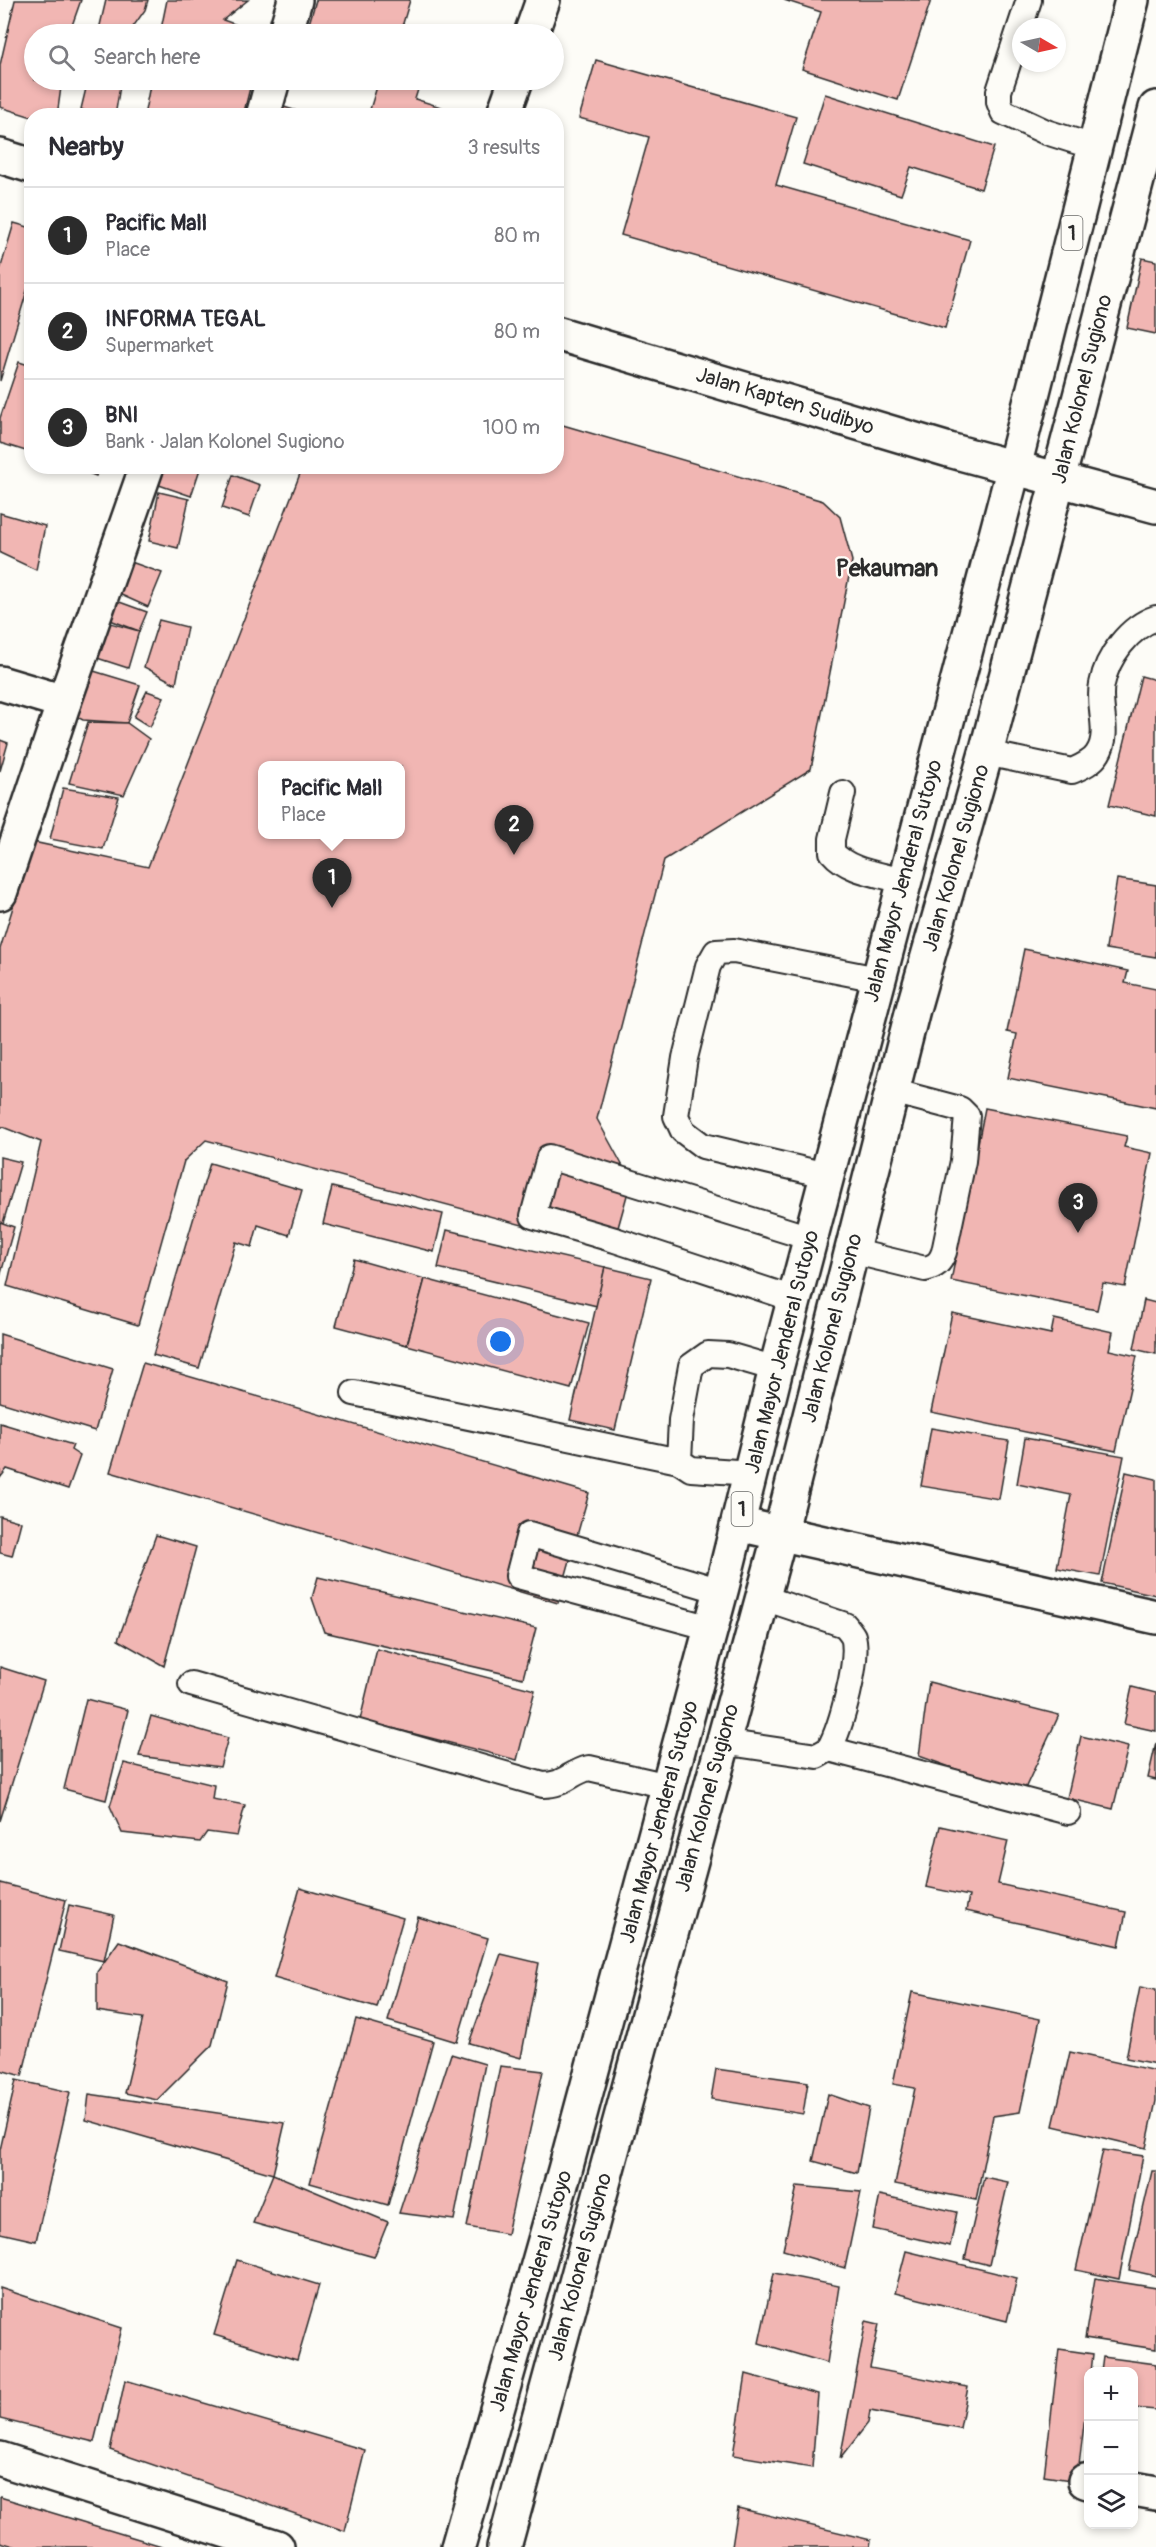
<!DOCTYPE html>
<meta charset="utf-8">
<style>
body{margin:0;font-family:Pangolin,sans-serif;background:#f7f7f7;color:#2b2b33}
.controls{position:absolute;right:18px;bottom:18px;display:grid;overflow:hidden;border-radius:12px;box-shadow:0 3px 9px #0003}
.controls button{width:54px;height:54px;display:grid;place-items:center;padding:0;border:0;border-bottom:2px solid #e1e1e2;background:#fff;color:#2b2b33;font:30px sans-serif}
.compass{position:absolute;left:1012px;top:18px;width:54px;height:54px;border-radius:50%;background:#fff;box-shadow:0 3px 9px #0003;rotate:99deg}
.you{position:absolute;left:501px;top:1342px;width:21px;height:21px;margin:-15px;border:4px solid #fff;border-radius:50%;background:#1a73e8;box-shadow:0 0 0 9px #1a73e833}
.badge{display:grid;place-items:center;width:39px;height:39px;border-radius:50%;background:#2b2b2b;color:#fff;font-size:20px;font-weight:700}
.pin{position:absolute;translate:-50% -50px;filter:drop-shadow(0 2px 3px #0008)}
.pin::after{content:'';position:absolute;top:32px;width:21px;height:18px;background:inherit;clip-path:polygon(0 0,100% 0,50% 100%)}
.popup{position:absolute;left:258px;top:761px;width:147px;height:78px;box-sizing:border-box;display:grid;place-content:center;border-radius:12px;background:#fff;filter:drop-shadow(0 2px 4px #0005);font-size:20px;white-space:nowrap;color:#7c7c81}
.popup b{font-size:22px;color:#2b2b33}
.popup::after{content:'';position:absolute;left:50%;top:100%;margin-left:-12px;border:12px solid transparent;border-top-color:#fff}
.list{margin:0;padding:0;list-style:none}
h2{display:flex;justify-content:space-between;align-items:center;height:78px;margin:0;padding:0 24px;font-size:26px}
h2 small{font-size:20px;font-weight:400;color:#7c7c81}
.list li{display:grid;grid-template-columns:39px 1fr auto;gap:18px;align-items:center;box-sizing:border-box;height:96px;padding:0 24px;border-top:2px solid #e1e1e2}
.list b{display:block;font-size:22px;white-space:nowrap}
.list p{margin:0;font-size:20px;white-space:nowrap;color:#7c7c81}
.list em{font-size:20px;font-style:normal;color:#7c7c81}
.icon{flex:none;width:33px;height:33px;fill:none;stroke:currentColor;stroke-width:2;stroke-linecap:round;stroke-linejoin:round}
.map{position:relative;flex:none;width:1156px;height:2547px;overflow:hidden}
.search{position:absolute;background:#fff;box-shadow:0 3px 9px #0003;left:24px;top:24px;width:540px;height:66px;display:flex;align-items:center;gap:15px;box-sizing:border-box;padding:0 21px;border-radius:33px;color:#7c7c81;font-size:22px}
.panel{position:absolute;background:#fff;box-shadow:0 3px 9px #0003;left:24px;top:108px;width:540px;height:366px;border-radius:24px}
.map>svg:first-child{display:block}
.building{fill:#f1b6b3;stroke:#2b2b2b;stroke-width:1.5;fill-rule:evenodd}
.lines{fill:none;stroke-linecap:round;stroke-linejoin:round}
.service-casing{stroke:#2b2b2b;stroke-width:28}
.minor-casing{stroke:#2b2b2b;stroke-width:38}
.secondary-casing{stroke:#2b2b2b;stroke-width:38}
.trunk-casing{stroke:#2b2b2b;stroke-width:38}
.service{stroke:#fdfcf7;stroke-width:24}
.minor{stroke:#fdfcf7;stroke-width:33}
.secondary{stroke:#fdfcf7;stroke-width:33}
.trunk{stroke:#fdfcf7;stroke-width:33}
.labels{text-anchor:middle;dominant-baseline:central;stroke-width:4.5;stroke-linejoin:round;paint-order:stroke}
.shield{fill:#fdfcf7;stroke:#6a6a68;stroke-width:1.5}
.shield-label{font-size:20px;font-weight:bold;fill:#2b2b2b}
.street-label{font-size:21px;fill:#2b2b2b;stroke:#fdfcf7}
.quarter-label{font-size:24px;font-weight:bold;fill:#2b2b2b;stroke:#fdfcf7}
</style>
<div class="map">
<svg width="1156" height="2547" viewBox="0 0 1156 2547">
<rect width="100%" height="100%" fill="#fdfcf7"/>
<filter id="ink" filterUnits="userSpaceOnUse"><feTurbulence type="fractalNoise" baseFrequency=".0167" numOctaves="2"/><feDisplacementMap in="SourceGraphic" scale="12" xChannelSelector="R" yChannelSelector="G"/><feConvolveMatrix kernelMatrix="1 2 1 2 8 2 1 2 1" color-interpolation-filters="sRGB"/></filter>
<g filter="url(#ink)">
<g class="building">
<polygon points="15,0 81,0 69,34 34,34 34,80 62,80 57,116 32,116 32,117 0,107 0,65"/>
<polygon points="106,0 148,0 145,10 128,34 98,34"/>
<polygon points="167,0 248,0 223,20 262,34 160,34"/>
<polygon points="316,0 410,0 401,30 414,34 306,34"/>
<polygon points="784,0 931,0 898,100 802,69 821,12"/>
<polygon points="596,60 796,117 776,185 970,240 945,328 621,235 649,137 579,118"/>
<polygon points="88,80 121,80 115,116 95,116 81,109"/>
<polygon points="151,80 252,80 243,116 144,116"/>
<polygon points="379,80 421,80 415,99 444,108 442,116 368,116"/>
<polygon points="825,94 994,147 981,189 911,167 901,195 803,164"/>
<polygon points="284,107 313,116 281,116"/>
<polygon points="14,223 32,228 32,274 0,381 0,270"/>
<polygon points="1142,258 1156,261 1156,334 1127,328"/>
<polygon points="19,362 32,366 32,453 0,443 0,418"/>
<path d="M 556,423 L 823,501 L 840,517 L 852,561 L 811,769 L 664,860 L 597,1119 L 631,1181 L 612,1249 L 206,1140 L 184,1161 L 138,1325 L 7,1286 L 41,1142 L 0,1126 L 0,949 L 33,842 L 148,867 L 303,466 L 556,466 ZM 263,766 L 401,766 L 401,834 L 263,834 Z"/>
<polygon points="70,466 99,466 96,476"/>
<polygon points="165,466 201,466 191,496 159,485"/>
<polygon points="233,475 260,485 249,517 222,508"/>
<polygon points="159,492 189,499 178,548 149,541"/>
<polygon points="0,513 45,526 36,570 0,553"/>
<polygon points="131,562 162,573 148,607 119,594"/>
<polygon points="114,600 147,612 139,631 105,618"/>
<polygon points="159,620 187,627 176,684 144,667"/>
<polygon points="107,622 139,631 128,668 97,658"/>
<polygon points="87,669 140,685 127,723 83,720 69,713"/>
<polygon points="1141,676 1156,680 1156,816 1109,805"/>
<polygon points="147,691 164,697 150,727 134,717"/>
<polygon points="88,722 127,723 149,739 124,795 69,783"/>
<polygon points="0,740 8,743 0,771"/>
<polygon points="63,788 119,797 103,849 50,839"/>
<polygon points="1117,879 1156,885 1156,957 1106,949"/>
<polygon points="1024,949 1128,971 1125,983 1156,989 1156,1108 1008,1078 1017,1034 1007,1032"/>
<polygon points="985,1108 1127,1136 1124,1147 1152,1153 1125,1287 1103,1283 1097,1310 951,1281"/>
<polygon points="0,1157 21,1162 3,1223 0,1222"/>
<polygon points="210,1163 302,1190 289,1235 258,1225 252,1247 236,1242 199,1368 153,1355"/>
<polygon points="332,1187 443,1214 434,1252 323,1224"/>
<polygon points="0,1222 14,1227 0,1277"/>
<polygon points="447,1230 605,1267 597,1306 438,1268"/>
<polygon points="354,1259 425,1279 407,1345 336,1326"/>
<polygon points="605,1267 651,1278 615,1430 570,1420"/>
<polygon points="425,1279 589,1323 571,1389 407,1345"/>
<polygon points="1144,1300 1156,1303 1156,1354 1134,1349"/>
<polygon points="952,1313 1051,1334 1054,1319 1113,1332 1109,1350 1137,1356 1116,1451 931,1412"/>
<polygon points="0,1334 113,1369 95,1431 0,1402"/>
<polygon points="143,1363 589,1493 558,1603 110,1472"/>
<polygon points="0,1423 73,1445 71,1450 80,1456 68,1489 7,1469 0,1478"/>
<polygon points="931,1428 1009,1441 999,1499 921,1486"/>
<polygon points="1025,1438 1124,1456 1100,1576 1057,1568 1071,1495 1017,1484"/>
<polygon points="1126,1472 1156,1479 1156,1595 1102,1583"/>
<polygon points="0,1516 21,1522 12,1556 0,1553"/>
<polygon points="156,1535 196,1547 164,1666 118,1640"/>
<polygon points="318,1577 536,1628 523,1678 324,1632 312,1598"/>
<polygon points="377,1649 535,1690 517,1760 360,1720"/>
<polygon points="0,1667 44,1681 0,1821"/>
<polygon points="929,1682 1059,1715 1023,1793 919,1756"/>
<polygon points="1132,1687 1156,1693 1156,1731 1124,1724"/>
<polygon points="86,1699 128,1710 106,1800 64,1789"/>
<polygon points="151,1716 228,1738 220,1767 139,1756"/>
<polygon points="1081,1736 1128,1747 1113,1809 1067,1798"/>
<polygon points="1156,1743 1156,1780 1148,1778"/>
<polygon points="124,1763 214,1785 212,1799 245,1805 237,1836 207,1832 200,1842 122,1833 110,1806"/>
<polygon points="940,1826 1008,1841 998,1884 1126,1912 1119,1946 966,1911 969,1896 926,1887"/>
<polygon points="0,1883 66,1900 22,2076 0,2070"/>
<polygon points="300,1888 403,1918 377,2008 274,1978"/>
<polygon points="69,1905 114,1915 104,1961 59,1951"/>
<polygon points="418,1917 488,1938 457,2042 388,2021"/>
<polygon points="119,1941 228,1981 212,2045 157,2100 125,2093 143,2018 97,2011 97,1972"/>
<polygon points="501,1954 539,1963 521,2058 469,2043"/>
<polygon points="1140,1987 1156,1990 1156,2064 1126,2058"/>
<polygon points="912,1992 1040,2019 1020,2112 993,2116 976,2200 895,2184 915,2088 893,2084"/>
<polygon points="356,2019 433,2041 388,2205 310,2183"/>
<polygon points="1070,2052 1156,2071 1156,2101 1146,2148 1053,2126"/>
<polygon points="451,2054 485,2064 454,2220 399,2213"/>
<polygon points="500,2066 543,2071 507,2234 467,2227"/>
<polygon points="716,2069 808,2082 803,2114 711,2099"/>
<polygon points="16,2080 70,2092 36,2241 0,2233 0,2150"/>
<polygon points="89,2094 285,2123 273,2174 86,2120"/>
<polygon points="828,2094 869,2108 857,2173 813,2161"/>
<polygon points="1103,2150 1143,2156 1119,2279 1076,2270"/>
<polygon points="1152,2171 1156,2171 1156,2276 1129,2270"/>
<polygon points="273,2174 388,2222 374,2257 253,2223"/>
<polygon points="984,2177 1008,2182 989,2265 965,2259"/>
<polygon points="797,2186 861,2192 845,2268 783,2250"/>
<polygon points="880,2195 957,2212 950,2246 873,2229"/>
<polygon points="906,2251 1017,2278 1007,2321 895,2293"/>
<polygon points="237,2260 319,2285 297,2360 214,2335"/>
<polygon points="774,2273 839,2286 827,2363 759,2343"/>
<polygon points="1095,2278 1156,2288 1156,2349 1085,2338"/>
<polygon points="0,2288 122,2328 94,2442 0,2419"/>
<polygon points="866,2321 879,2324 870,2368 968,2387 960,2428 870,2411 868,2423 840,2459"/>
<polygon points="1059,2349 1093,2354 1091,2372 1088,2372 1088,2392 1077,2481 1044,2476"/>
<polygon points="1103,2357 1156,2364 1156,2410 1134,2408 1134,2372 1101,2372"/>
<polygon points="746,2374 818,2394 812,2468 733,2455"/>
<polygon points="125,2380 365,2450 345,2531 110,2450"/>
<polygon points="0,2497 165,2547 17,2547 0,2542"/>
<polygon points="738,2508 871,2540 870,2547 732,2547"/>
</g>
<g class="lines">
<g class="service-casing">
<g id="service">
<polyline points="1029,0 999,91 999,102 1003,112 1046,132 1094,147"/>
<path d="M 986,753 L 1072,771 C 1081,767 1093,762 1098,753 C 1111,733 1097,706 1102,684 C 1107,657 1129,627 1156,618"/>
<path d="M 843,793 L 832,839 L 832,852 C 849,872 880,874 903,881"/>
<polyline points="826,1175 703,1146 683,1131 676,1116 685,1058 708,966 716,952 734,951 878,979"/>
<path d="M 851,1251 L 925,1269 C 936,1266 940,1263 944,1252 L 963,1161 L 967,1116 L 960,1109 L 892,1091"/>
<polyline points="794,1299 615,1240 533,1216 549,1157 810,1238"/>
<polyline points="354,1393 679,1461"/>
<polyline points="752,1473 691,1469 679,1461 681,1420 691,1366 708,1354 728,1355 776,1369"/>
<polyline points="711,1628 518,1576 529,1534 721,1591"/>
<path d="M 191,1684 L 543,1785 C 565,1785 569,1773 589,1768 L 668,1786"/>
<path d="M 722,1742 L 817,1756 L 829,1749 C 841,1728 860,1659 853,1636 C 851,1632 847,1628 845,1625 L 761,1597"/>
<polyline points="829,1749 1068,1812"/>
</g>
</g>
<g class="minor-casing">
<g id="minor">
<polyline points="285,34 295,0"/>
<polyline points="531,34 543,0"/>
<polyline points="263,116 273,80"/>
<polyline points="503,116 516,80"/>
<polyline points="0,683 64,702"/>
<polyline points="0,893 64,702 147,466"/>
<polyline points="738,1524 1156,1617"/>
<polyline points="0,2459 277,2547"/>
<polyline points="1085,2481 1088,2482"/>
<polyline points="1134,2489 1156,2493"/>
</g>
</g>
<g class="secondary-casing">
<g id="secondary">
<polyline points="0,156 32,166"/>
<polyline points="556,333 949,450 1156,506"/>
</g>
</g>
<g class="trunk-casing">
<g id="trunk">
<polyline points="458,2547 565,2170 722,1587 776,1369 1014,467 1132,0"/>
<polyline points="504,2547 780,1534 913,1009 986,753 1156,108"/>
</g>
</g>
<use href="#service" class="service"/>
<use href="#minor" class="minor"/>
<use href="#secondary" class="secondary"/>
<use href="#trunk" class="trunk"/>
</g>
</g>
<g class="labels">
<g class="shield">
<rect x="1061.5" y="216" width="21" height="34" rx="4.5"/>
<rect x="731.5" y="1492" width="21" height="34" rx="4.5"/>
</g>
<g class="shield-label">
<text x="1072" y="233">1</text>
<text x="742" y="1509">1</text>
</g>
<g class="street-label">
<text transform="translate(1082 389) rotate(-76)">Jalan Kolonel Sugiono</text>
<text transform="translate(785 401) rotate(17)">Jalan Kapten Sudibyo</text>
<text transform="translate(956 858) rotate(-74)">Jalan Kolonel Sugiono</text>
<text transform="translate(903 881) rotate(-75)">Jalan Mayor Jenderal Sutoyo</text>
<text transform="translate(832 1328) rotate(-76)">Jalan Kolonel Sugiono</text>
<text transform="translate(782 1352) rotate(-76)">Jalan Mayor Jenderal Sutoyo</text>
<text transform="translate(707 1798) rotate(-75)">Jalan Kolonel Sugiono</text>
<text transform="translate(659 1822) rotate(-75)">Jalan Mayor Jenderal Sutoyo</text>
<text transform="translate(580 2267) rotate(-75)">Jalan Kolonel Sugiono</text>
<text transform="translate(531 2291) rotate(-74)">Jalan Mayor Jenderal Sutoyo</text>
</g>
<g class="quarter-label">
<text x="887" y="568">Pekauman</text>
</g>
</g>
</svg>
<div class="controls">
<button>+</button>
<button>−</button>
<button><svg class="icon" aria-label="layers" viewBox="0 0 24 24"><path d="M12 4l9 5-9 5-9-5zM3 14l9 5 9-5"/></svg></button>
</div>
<svg class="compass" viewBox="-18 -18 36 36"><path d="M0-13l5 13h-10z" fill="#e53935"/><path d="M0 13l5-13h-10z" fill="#7c7c81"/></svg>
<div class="you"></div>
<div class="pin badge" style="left:332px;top:908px">1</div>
<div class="popup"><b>Pacific Mall</b>Place</div>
<div class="pin badge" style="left:514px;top:855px">2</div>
<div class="pin badge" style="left:1078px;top:1233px">3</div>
<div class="search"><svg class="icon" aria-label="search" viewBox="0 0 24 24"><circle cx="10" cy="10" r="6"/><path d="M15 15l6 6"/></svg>Search here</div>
<section class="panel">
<h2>Nearby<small>3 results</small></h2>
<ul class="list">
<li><span class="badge">1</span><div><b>Pacific Mall</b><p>Place</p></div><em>80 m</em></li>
<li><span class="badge">2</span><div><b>INFORMA TEGAL</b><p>Supermarket</p></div><em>80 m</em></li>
<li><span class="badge">3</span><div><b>BNI</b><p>Bank · Jalan Kolonel Sugiono</p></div><em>100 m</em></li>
</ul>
</section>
</div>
